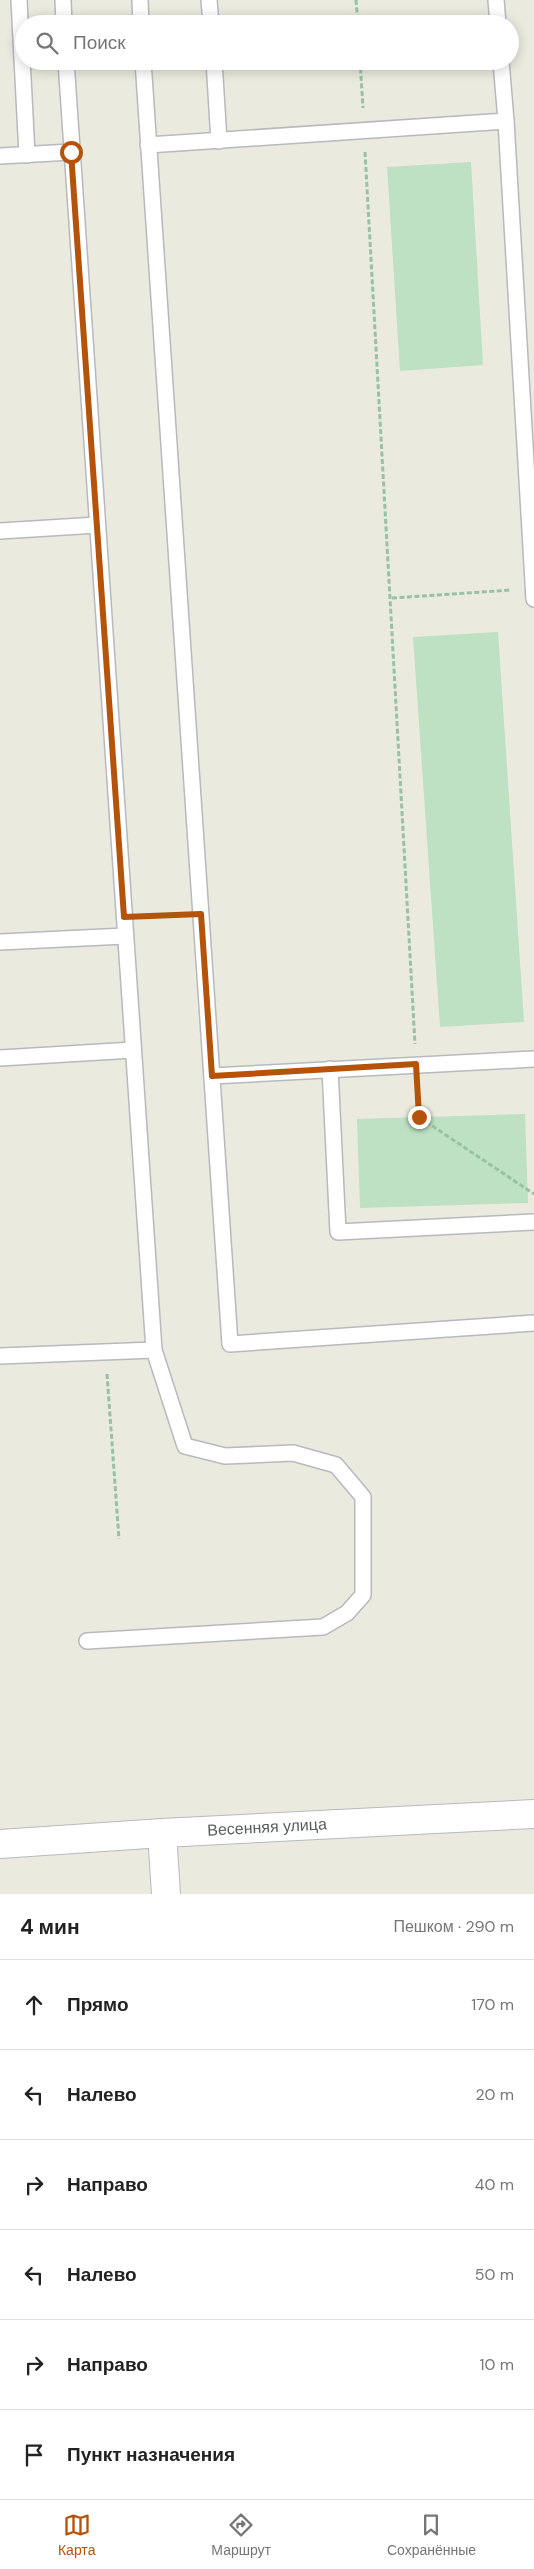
<!DOCTYPE html>
<html lang="ru">
<meta charset="utf-8">
<style>
body{margin:0;font-family:"DM Sans",sans-serif;background:#f2f2f2;color:#222}
.stop{position:absolute;width:15px;height:15px;margin:-11px;border:4px solid #b45309;border-radius:50%;background:#fff}
.stop.end{background:#b45309;border-color:#fff;box-shadow:0 1px 5px #0008}
.list{margin:0;padding:0;list-style:none}
h2{display:flex;justify-content:space-between;align-items:center;height:65px;margin:0;padding:0 20px;font-size:21px}
h2 small{font-size:16px;font-weight:400;color:#767676}
.list li{display:grid;grid-template-columns:32px 1fr auto;gap:15px;align-items:center;box-sizing:border-box;height:90px;padding:0 20px;border-top:1px solid #e0e0e0}
.list b{display:block;font-size:19px;white-space:nowrap}
.list em{font-size:16px;font-style:normal;color:#767676}
.icon{flex:none;width:28px;height:28px;fill:none;stroke:currentColor;stroke-width:2;stroke-linecap:round;stroke-linejoin:round}
.map{position:relative;flex:none;width:534px;height:1894px;overflow:hidden}
.search{position:absolute;background:#fff;box-shadow:0 2px 12px #0003;left:15px;right:15px;top:15px;height:55px;display:flex;align-items:center;gap:12px;box-sizing:border-box;padding:0 18px;border-radius:28px;color:#767676;font-size:19px}
.sheet{height:605px;background:#fff}
nav{display:flex;justify-content:space-around;align-items:center;box-sizing:border-box;height:70px;border-top:1px solid #e0e0e0;background:#fff;font-size:14px;color:#767676}
nav a{display:grid;justify-items:center;gap:2px}
nav .on{color:#b45309}
.map>svg:first-child{display:block}
.green{fill:#bde1c2}
.lines{fill:none;stroke-linecap:round;stroke-linejoin:round}
.lane-casing{stroke:#b7b9be;stroke-width:18}
.street-casing{stroke:#b7b9be;stroke-width:30}
.path{stroke:#97c1a9;stroke-width:3;stroke-dasharray:5 2.5;stroke-linecap:butt}
.lane{stroke:#fff;stroke-width:15}
.street{stroke:#fff;stroke-width:28}
.route{stroke:#b45309;stroke-width:6}
.labels{text-anchor:middle;dominant-baseline:central;stroke-width:4;stroke-linejoin:round;paint-order:stroke}
.street-label{font-size:16px;fill:#585b60;stroke:#fff}
</style>
<div class="map">
<svg width="534" height="1894" viewBox="0 0 534 1894">
<rect width="100%" height="100%" fill="#ebeadf"/>
<g class="green">
<polygon points="471,162 483,365 400,371 387,167"/>
<polygon points="498,632 524,1022 440,1027 413,637"/>
<polygon points="525,1114 528,1203 360,1208 357,1119"/>
</g>
<g class="lines">
<g class="lane-casing">
<g id="lane">
<polyline points="19,0 27,155"/>
<polyline points="63,0 64,24"/>
<polyline points="140,0 141,24"/>
<polyline points="209,0 211,24"/>
<polyline points="496,0 498,24"/>
<polyline points="66,61 154,1350 185,1446 225,1456 293,1453 336,1465 363,1497 363,1595 347,1613 323,1627 87,1641"/>
<polyline points="143,61 230,1344 534,1323"/>
<polyline points="214,61 219,141"/>
<polyline points="506,121 534,599"/>
<polyline points="148,145 506,121 501,61"/>
<polyline points="0,156 71,152"/>
<polyline points="0,531 97,525"/>
<polyline points="0,942 125,936"/>
<polyline points="0,1058 133,1050"/>
<polyline points="330,1069 338,1232 534,1222"/>
<polyline points="212,1076 534,1059"/>
<polyline points="0,1356 154,1350"/>
</g>
</g>
<g class="street-casing">
<g id="street">
<polyline points="162,1833 166,1894"/>
<polyline points="0,1844 162,1833 534,1814"/>
</g>
</g>
<g class="path">
<polyline points="356,0 358,24"/>
<polyline points="360,61 363,108"/>
<polyline points="365,152 415,1044"/>
<polyline points="392,598 511,590"/>
<polyline points="147,916 178,915"/>
<polyline points="417,1088 419,1117 534,1194"/>
<polyline points="107,1374 119,1539"/>
</g>
<use href="#lane" class="lane"/>
<use href="#street" class="street"/>
</g>
<g class="lines">
<polyline class="route" points="71,152 124,917 201,914 212,1076 416,1064 419,1117"/>
</g>
<g class="labels">
<g class="street-label">
<text transform="translate(267 1827) rotate(-3)">Весенняя улица</text>
</g>
</g>
</svg>
<div class="stop" style="left:71px;top:152px"></div>
<div class="stop end" style="left:419px;top:1117px"></div>
<div class="search"><svg class="icon" aria-label="search" viewBox="0 0 24 24"><circle cx="10" cy="10" r="6"/><path d="M15 15l6 6"/></svg>Поиск</div>
</div>
<section class="sheet">
<h2>4 мин<small>Пешком · 290 m</small></h2>
<ul class="list">
<li><svg class="icon" aria-label="ahead" viewBox="0 0 24 24"><path d="M12 20V5M6 11l6-6 6 6"/></svg><div><b>Прямо</b></div><em>170 m</em></li>
<li><svg class="icon" aria-label="left" viewBox="0 0 24 24"><path d="M17 20v-9H6M10 6l-5 5 5 5"/></svg><div><b>Налево</b></div><em>20 m</em></li>
<li><svg class="icon" aria-label="right" viewBox="0 0 24 24"><path d="M7 20v-9h11M14 6l5 5-5 5"/></svg><div><b>Направо</b></div><em>40 m</em></li>
<li><svg class="icon" aria-label="left" viewBox="0 0 24 24"><path d="M17 20v-9H6M10 6l-5 5 5 5"/></svg><div><b>Налево</b></div><em>50 m</em></li>
<li><svg class="icon" aria-label="right" viewBox="0 0 24 24"><path d="M7 20v-9h11M14 6l5 5-5 5"/></svg><div><b>Направо</b></div><em>10 m</em></li>
<li><svg class="icon" aria-label="arrive" viewBox="0 0 24 24"><path d="M6 21V4h12l-3 4 3 4H6"/></svg><div><b>Пункт назначения</b></div></li>
</ul>
</section>
<nav>
<a class="on"><svg class="icon" aria-label="map" viewBox="0 0 24 24"><path d="M3 6l6-2 6 2 6-2v14l-6 2-6-2-6 2zM9 4v14M15 6v14"/></svg>Карта</a>
<a><svg class="icon" aria-label="directions" viewBox="0 0 24 24"><path d="M12 3l9 9-9 9-9-9zM9 14v-3h6M13 9l2 2-2 2"/></svg>Маршрут</a>
<a><svg class="icon" aria-label="saved" viewBox="0 0 24 24"><path d="M7 4h10v16l-5-4-5 4z"/></svg>Сохранённые</a>
</nav>
